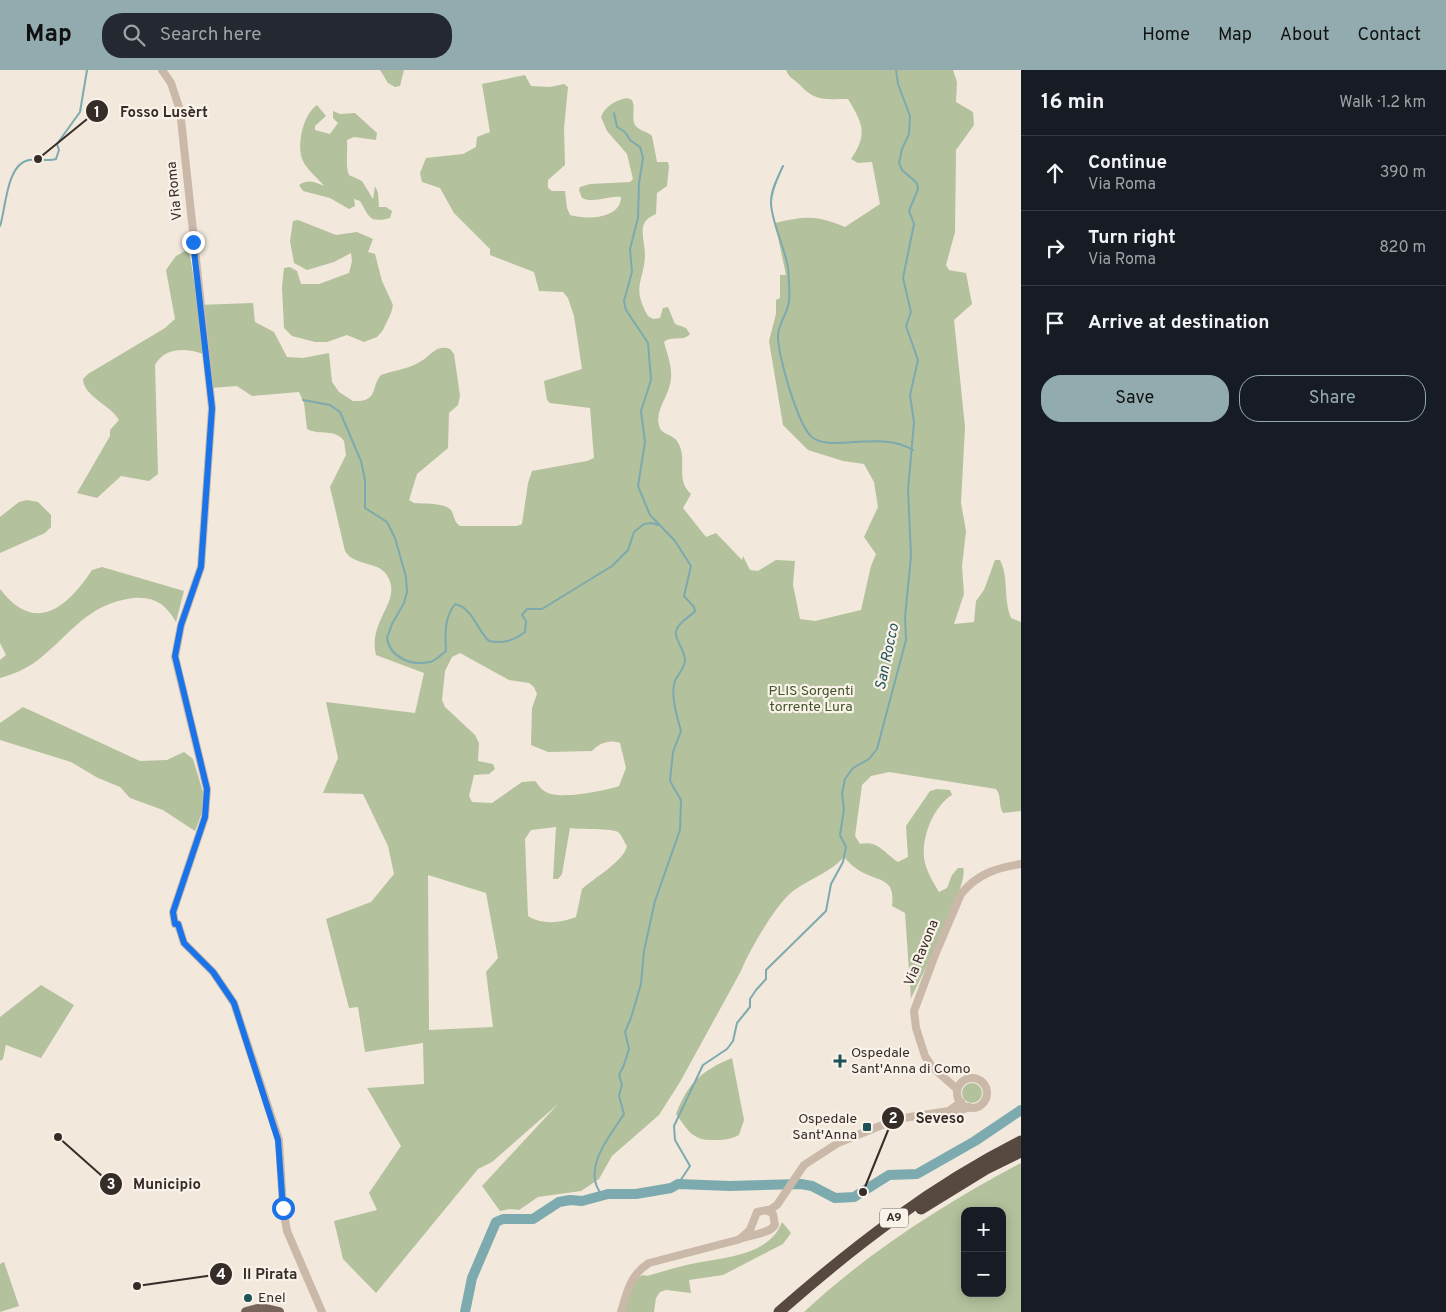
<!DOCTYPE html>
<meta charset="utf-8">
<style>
body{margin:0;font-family:Overpass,sans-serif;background:#242831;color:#f1f3f6}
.controls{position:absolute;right:15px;bottom:15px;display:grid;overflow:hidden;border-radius:10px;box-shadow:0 2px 12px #0003}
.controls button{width:45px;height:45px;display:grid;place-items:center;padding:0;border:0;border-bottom:1px solid #363941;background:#171b24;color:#f1f3f6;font:25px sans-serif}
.stop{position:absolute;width:15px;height:15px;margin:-11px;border:4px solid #1a73e8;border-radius:50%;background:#fff}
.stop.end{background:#1a73e8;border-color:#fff;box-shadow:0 1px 5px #0008}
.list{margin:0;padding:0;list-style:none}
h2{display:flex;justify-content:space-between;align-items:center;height:65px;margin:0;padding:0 20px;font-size:21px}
h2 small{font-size:16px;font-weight:400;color:#9ea1a6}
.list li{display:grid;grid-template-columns:32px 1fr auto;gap:15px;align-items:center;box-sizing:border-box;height:75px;padding:0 20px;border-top:1px solid #363941}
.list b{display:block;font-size:19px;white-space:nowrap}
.list p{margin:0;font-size:16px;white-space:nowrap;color:#9ea1a6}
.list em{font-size:16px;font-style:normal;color:#9ea1a6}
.actions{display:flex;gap:10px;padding:15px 20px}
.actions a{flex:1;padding:11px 0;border:1px solid #92abaf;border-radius:20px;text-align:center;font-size:18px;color:#92abaf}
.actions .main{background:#92abaf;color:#111}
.icon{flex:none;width:28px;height:28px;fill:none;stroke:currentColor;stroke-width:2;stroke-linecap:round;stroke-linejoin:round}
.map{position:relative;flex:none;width:1021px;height:1242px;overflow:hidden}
header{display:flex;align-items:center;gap:30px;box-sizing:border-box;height:70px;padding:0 25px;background:#92abaf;color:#111}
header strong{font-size:24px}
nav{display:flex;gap:28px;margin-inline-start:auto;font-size:18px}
.search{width:350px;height:45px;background:#242831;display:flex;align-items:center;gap:12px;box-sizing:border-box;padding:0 18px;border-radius:20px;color:#9ea1a6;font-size:19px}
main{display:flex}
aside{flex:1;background:#171b24}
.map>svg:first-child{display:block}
.green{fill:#b3c19c;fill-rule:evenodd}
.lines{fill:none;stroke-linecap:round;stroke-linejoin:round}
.stream{stroke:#7caaae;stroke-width:2}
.river{stroke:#7caaae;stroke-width:10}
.tertiary{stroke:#cab9a8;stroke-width:8}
.primary{stroke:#78655a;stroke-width:10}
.motorway{stroke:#574840;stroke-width:11}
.route{stroke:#1a73e8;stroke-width:6}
.poi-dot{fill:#1e5258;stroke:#f9f2e9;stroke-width:2}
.labels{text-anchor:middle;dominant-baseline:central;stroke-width:4.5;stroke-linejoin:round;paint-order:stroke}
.shield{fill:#f9f2e9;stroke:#716862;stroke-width:1}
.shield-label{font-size:12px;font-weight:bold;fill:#372d28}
.street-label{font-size:14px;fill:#372d28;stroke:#f9f2e9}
.park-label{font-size:14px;fill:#44552c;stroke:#f9f2e9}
.poi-label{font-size:14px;fill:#372d28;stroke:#f9f2e9;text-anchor:start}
.water-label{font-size:15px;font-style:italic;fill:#1e5258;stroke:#f9f2e9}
.leader{fill:none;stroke:#372d28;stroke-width:2}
.callout-dot{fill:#372d28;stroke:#f9f2e9;stroke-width:2}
.mark-label{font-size:15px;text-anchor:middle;font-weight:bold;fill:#fff}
.callout-label{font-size:15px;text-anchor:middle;font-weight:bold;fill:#372d28;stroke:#f9f2e9;stroke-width:4.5;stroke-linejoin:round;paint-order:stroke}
</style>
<header>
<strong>Map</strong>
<div class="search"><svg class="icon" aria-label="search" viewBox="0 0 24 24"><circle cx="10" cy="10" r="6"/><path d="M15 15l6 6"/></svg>Search here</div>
<nav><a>Home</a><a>Map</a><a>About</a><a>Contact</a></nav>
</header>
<main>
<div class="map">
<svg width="1021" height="1242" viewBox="0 0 1021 1242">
<rect width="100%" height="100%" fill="#f2e8dc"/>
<g class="green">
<polygon points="380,0 404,0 400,16 395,17 388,13"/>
<path d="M 786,0 L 953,0 L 957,12 L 956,32 L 973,42 L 974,55 L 956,80 L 955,162 L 946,195 L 949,200 L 966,203 L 972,234 L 954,250 L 965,357 L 961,433 L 966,461 L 962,496 L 964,524 L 954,554 L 974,552 L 976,531 L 984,520 L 995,490 L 1000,490 C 1009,508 1003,528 1011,548 L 1021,552 L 1021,741 L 1003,743 C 998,735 1002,726 996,719 L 889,702 L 871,706 L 862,715 L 855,766 L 860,774 C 878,770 884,783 898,792 L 908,787 L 906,756 L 930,721 L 937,719 L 950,720 L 952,725 C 934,736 922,765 924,787 C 925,799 933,812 939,822 L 947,818 L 952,805 L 958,798 L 963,798 C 970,812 920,909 911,929 L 905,843 L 892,836 C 895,811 884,812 866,804 C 857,800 850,794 844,787 C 831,802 809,809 793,821 C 776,834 749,881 741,901 L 680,1012 L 659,1045 L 612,1086 L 599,1109 L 581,1121 L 538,1127 L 519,1140 L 510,1139 L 500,1141 L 482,1116 L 558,1034 L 492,1092 L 478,1099 L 376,1223 L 343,1189 L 334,1151 L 377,1140 L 369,1123 L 401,1076 L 367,1018 L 424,1014 L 423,973 L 365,982 L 358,937 L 349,938 L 326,849 L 371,832 L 394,804 L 388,776 L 363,724 L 323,723 L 338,688 L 326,632 L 415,643 L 424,603 L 376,585 C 368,551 400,533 389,509 C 382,490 354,497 345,481 L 330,417 L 346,385 L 344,371 C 335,358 320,366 307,359 L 304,333 L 299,322 L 252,326 L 237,316 L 210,318 L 203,284 C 186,278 165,277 155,295 L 158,404 L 149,411 L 121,406 L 97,428 L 77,423 L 110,366 L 110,360 L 119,350 C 111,335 84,327 83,309 L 88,304 L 165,258 L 175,249 L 166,200 L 176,186 L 189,179 L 198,235 L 253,233 L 255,252 L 274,262 L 287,287 L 303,288 L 329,283 L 332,312 L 339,322 L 353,331 C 380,332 370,317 381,305 C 395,300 410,299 423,290 C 432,284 437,274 450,279 L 454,284 L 460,326 L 458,335 L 449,343 L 448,378 L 417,404 L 409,430 L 414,433 C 423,434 448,432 452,442 C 455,448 454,452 460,456 L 517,456 L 522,454 L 528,413 L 532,401 L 587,391 L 594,388 L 590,338 L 550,333 L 547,330 L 544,311 L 582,299 L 574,246 L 568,228 L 563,222 L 539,221 L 534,202 L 490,185 L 490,179 L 454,143 L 440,118 L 422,112 L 420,103 L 426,88 L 463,84 L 476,77 L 477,67 L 490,62 L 482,14 L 525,5 L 531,16 L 550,17 L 564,14 L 568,17 L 564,58 L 565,95 L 548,110 L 548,118 L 552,121 L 565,121 L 567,138 L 570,145 C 586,150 621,149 621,127 C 608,125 595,134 582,128 L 579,120 L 580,117 L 590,114 L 630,112 L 633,109 L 627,84 L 607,61 L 601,47 C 605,36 616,30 627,28 L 632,30 C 636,39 631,46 635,55 C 639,61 647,61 652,66 L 657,92 L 668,92 L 669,96 L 667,116 L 657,123 L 656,144 C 635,152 645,168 645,185 C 644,212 631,216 648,246 L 653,249 L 660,248 L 663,238 L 668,237 L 675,254 L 686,258 L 690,264 C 684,272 672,265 664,272 C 667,284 672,295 671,307 C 671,326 651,342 661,360 C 666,365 674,366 677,371 C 689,388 674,409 691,424 L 683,438 L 706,467 L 716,463 L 742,490 L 743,486 L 750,500 L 758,501 L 776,490 L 795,491 L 793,515 L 800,549 L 815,551 L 861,540 L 871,496 L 876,484 L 864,467 L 878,437 L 874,412 L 864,394 L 843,391 L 808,380 L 783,355 L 769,271 L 776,244 L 776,230 L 780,228 L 780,205 L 786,205 L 775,153 C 806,146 816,145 845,157 L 880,134 L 872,92 L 858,93 L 851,89 C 868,64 863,54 848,29 C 826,29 815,32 800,15 C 794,9 789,8 786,0 ZM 460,583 L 509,610 L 529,613 L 534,617 L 537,624 L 532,638 L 531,675 L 548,682 L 592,681 C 599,673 610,669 620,673 L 626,698 L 619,716 C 604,721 559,730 546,722 C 541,720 538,714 535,711 L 522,712 L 492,733 L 472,732 L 469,726 L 474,705 L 489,704 L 495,699 L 493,694 L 478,691 L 479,673 L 475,665 L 445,637 L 442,630 L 445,601 L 452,587 ZM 556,757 L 553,809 L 558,809 L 562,804 L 570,758 C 581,760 611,758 618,762 C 622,765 624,772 627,776 C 624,791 593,809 582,819 L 576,847 C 562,853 541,855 528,846 L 525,769 L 531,760 ZM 428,805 L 486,823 L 498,888 L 486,902 L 493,957 L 429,960 Z"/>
<path d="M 317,35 L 326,46 L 315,56 L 315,60 L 330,64 L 338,53 L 333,48 L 333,41 L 340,44 L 355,43 L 377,63 L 376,70 L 354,67 L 347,70 C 348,81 345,96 349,105 L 362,111 L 373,129 L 375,116 L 378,123 L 379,137 L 386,137 L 392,141 L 390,148 C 369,153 370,148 360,131 L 354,129 L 355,136 L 349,139 L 330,128 L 303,121 L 299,115 C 309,109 314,112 324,116 C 318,108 307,100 303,91 C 296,76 303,44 317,35 Z"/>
<polygon points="298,150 336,165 357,162 373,169 368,182 375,184 382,211 393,235 391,243 383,260 377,267 364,272 347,265 327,272 315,272 292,266 284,258 282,217 284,198 290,197 297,201 301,214 319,214 349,203 352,191 351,183 334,192 307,200 294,193 290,171 293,151"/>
<polygon points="27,430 38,432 51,445 51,457 45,463 0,483 0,447 19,432"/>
<path d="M 102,497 L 184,521 L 176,552 C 166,534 154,526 133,528 C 87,534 71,564 38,590 C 26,599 14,604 0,608 L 0,590 L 6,585 L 0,573 L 0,519 C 35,565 67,538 92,500 Z"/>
<polygon points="23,637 140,691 167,690 184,682 193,689 206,732 195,761 163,740 130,728 120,717 98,708 71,692 0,670 0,653"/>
<polygon points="41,915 74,935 41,988 6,975 3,989 0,991 0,947"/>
<path d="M 732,988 L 744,1050 L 739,1065 C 732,1069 724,1070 716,1070 C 693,1071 689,1062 676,1044 C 688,1013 701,1001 732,988 Z"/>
<circle cx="972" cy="1023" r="10"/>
<path d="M 1021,1093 L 1021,1242 L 804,1242 C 867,1183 944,1134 1021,1093 ZM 965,1141 L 1002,1141 L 1002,1223 L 965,1223 Z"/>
<path d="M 782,1152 L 791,1163 L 783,1174 L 723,1205 L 689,1210 L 691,1223 L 666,1220 L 660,1222 L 656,1228 L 654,1242 L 621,1242 L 637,1208 L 643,1205 L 647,1206 C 662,1202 676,1197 691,1194 C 722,1187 769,1187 782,1152 Z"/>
<polygon points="4,1192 19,1236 0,1242 0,1194"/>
</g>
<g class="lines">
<g class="stream">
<path d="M 783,96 C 778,107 771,120 771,132 C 771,152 785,177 788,198 C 789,209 790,222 789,232 C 787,244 779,253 778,265 C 777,283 798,357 813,368 C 834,382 880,360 913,380"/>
<path d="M 0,156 C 6,139 6,94 29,90 C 38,88 48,92 56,89 L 59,80 L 57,74 L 80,42 L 87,0"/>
<path d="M 303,330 L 330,335 L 340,342 L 361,391 L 365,410 L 365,438 L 387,452 L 395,468 L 406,507 L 407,522 L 404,533 L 392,554 L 387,568 C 390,588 412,596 430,592 C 435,591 441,585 446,581 C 445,565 444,548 455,534 C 473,538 476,559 489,571 C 503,574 513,571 525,562 L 526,551 L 522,545 L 527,539 L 542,539 L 612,496 L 628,480 L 634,462 L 644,454 L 652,453 L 658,455"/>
<polyline points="678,1114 690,1096 675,1070 674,1056 703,995 727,979 733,971 737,953 750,937 750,929 756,920 766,909 766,900 826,841 831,814 843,792 846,777 840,765 844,739 842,724 845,709 853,698 869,689 877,679 906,570 905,547 911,486 908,420 914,352 910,325 918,290 906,256 911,242 903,208 914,154 909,141 918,119 917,113 902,100 899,93 902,79 909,64 910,46 898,14 896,0"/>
<path d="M 603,1126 C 580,1101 609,1067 624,1044 L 619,1026 L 622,1015 L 619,1005 L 624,995 L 629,979 L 625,962 L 631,948 L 641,914 L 644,881 L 655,831 L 680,760 L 681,730 L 670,711 L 673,682 L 681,661 C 677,648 670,623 675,611 C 678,604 685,598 685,590 C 685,580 674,569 676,561 C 679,551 689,548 695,541 L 694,537 L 684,526 L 691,496 L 675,471 L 650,445 L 638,416 L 645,372 L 641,341 L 651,310 L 648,273 L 626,240 L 624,231 L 632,202 L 630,179 L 638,148 L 639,113 L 643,88 L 640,77 L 630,70 L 625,62 L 617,57 L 614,43"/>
</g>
<polyline class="river" points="465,1242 472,1208 496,1152 503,1149 533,1149 559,1132 570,1130 582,1131 608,1124 636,1124 671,1118 678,1114 730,1116 801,1114 812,1116 835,1128 854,1127 889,1105 917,1104 975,1071 1021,1040"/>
<g class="tertiary">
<polyline points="162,0 171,13 180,40 212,338 201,497 181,555 175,587 207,719 205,747 173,842 175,854 178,854 184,873 213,902 234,933 279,1070 283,1138 287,1161 322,1242"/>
<circle cx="972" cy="1023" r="15"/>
<path d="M 957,1019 L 932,997 L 925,986 L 916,958 L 914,941 L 935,885 L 961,824 C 977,804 996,798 1021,794"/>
<polyline points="952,1044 969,1037"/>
<polyline points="768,1141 777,1135 804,1095 838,1073 897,1049 949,1041 961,1032"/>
<path d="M 621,1242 C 627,1222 630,1205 649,1193 L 737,1170 C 748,1165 770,1164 775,1155 L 773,1144 L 767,1140 L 757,1142 L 750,1160 L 741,1168"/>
</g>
<polyline class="primary" points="246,1242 262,1238 279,1242"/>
<g class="motorway">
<polyline points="921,1139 986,1099 1021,1082"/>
<path d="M 779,1242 C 854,1176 932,1116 1021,1071"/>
</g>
</g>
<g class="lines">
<polyline class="route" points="193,172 212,338 201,497 181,555 175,586 207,719 205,747 173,842 175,854 178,854 184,873 213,902 234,933 278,1070 283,1138"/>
</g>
<g class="poi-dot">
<path d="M837.5 983.5h5v5h5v5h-5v5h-5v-5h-5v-5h5z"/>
<rect x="862" y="1052" width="10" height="10" rx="2.5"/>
<circle cx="248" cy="1228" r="5"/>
</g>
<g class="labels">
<rect class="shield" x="880" y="1138.5" width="28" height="19" rx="4"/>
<g class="shield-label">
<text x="894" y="1148">A9</text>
</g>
<g class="street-label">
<text transform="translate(175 121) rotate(-96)">Via Roma</text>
<text transform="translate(922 883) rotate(-68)">Via Ravona</text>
</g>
<g class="park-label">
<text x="811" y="621">PLIS Sorgenti<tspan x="811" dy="16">torrente Lura</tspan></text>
</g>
<g class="poi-label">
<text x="851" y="983">Ospedale<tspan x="851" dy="16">Sant'Anna di Como</tspan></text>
<text x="857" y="1049" text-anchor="end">Ospedale<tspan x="857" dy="16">Sant'Anna</tspan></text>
<text x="258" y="1228">Enel</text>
</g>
<g class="water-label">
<text transform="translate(888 587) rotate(-78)">San Rocco</text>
</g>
</g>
<path class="leader" d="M38 89L97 41M863 1122L893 1048M58 1067L111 1114M137 1216L221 1204"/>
<g class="callout-dot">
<circle cx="38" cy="89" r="5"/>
<circle cx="863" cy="1122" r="5"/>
<circle cx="58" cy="1067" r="5"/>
<circle cx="137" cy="1216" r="5"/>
<circle cx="97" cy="41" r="12"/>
<circle cx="893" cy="1048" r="12"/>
<circle cx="111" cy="1114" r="12"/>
<circle cx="221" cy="1204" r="12"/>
</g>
<g class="mark-label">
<text x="97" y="47">1</text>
<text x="893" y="1053">2</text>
<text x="111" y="1119">3</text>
<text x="221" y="1209">4</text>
</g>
<g class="callout-label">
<text x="164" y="47">Fosso Lusèrt</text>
<text x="940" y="1053">Seveso</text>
<text x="167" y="1119">Municipio</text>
<text x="270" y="1209">Il Pirata</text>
</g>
</svg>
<div class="controls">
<button>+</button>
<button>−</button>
</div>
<div class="stop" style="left:283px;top:1138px"></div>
<div class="stop end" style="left:193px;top:172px"></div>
</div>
<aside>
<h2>16 min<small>Walk · 1.2 km</small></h2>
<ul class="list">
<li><svg class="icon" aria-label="ahead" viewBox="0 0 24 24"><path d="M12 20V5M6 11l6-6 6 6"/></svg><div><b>Continue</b><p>Via Roma</p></div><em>390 m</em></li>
<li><svg class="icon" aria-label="right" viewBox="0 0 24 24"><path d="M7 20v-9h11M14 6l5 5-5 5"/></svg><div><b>Turn right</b><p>Via Roma</p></div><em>820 m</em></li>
<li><svg class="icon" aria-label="arrive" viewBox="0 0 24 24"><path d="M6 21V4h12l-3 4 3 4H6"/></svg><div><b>Arrive at destination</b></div></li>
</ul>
<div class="actions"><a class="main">Save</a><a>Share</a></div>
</aside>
</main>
